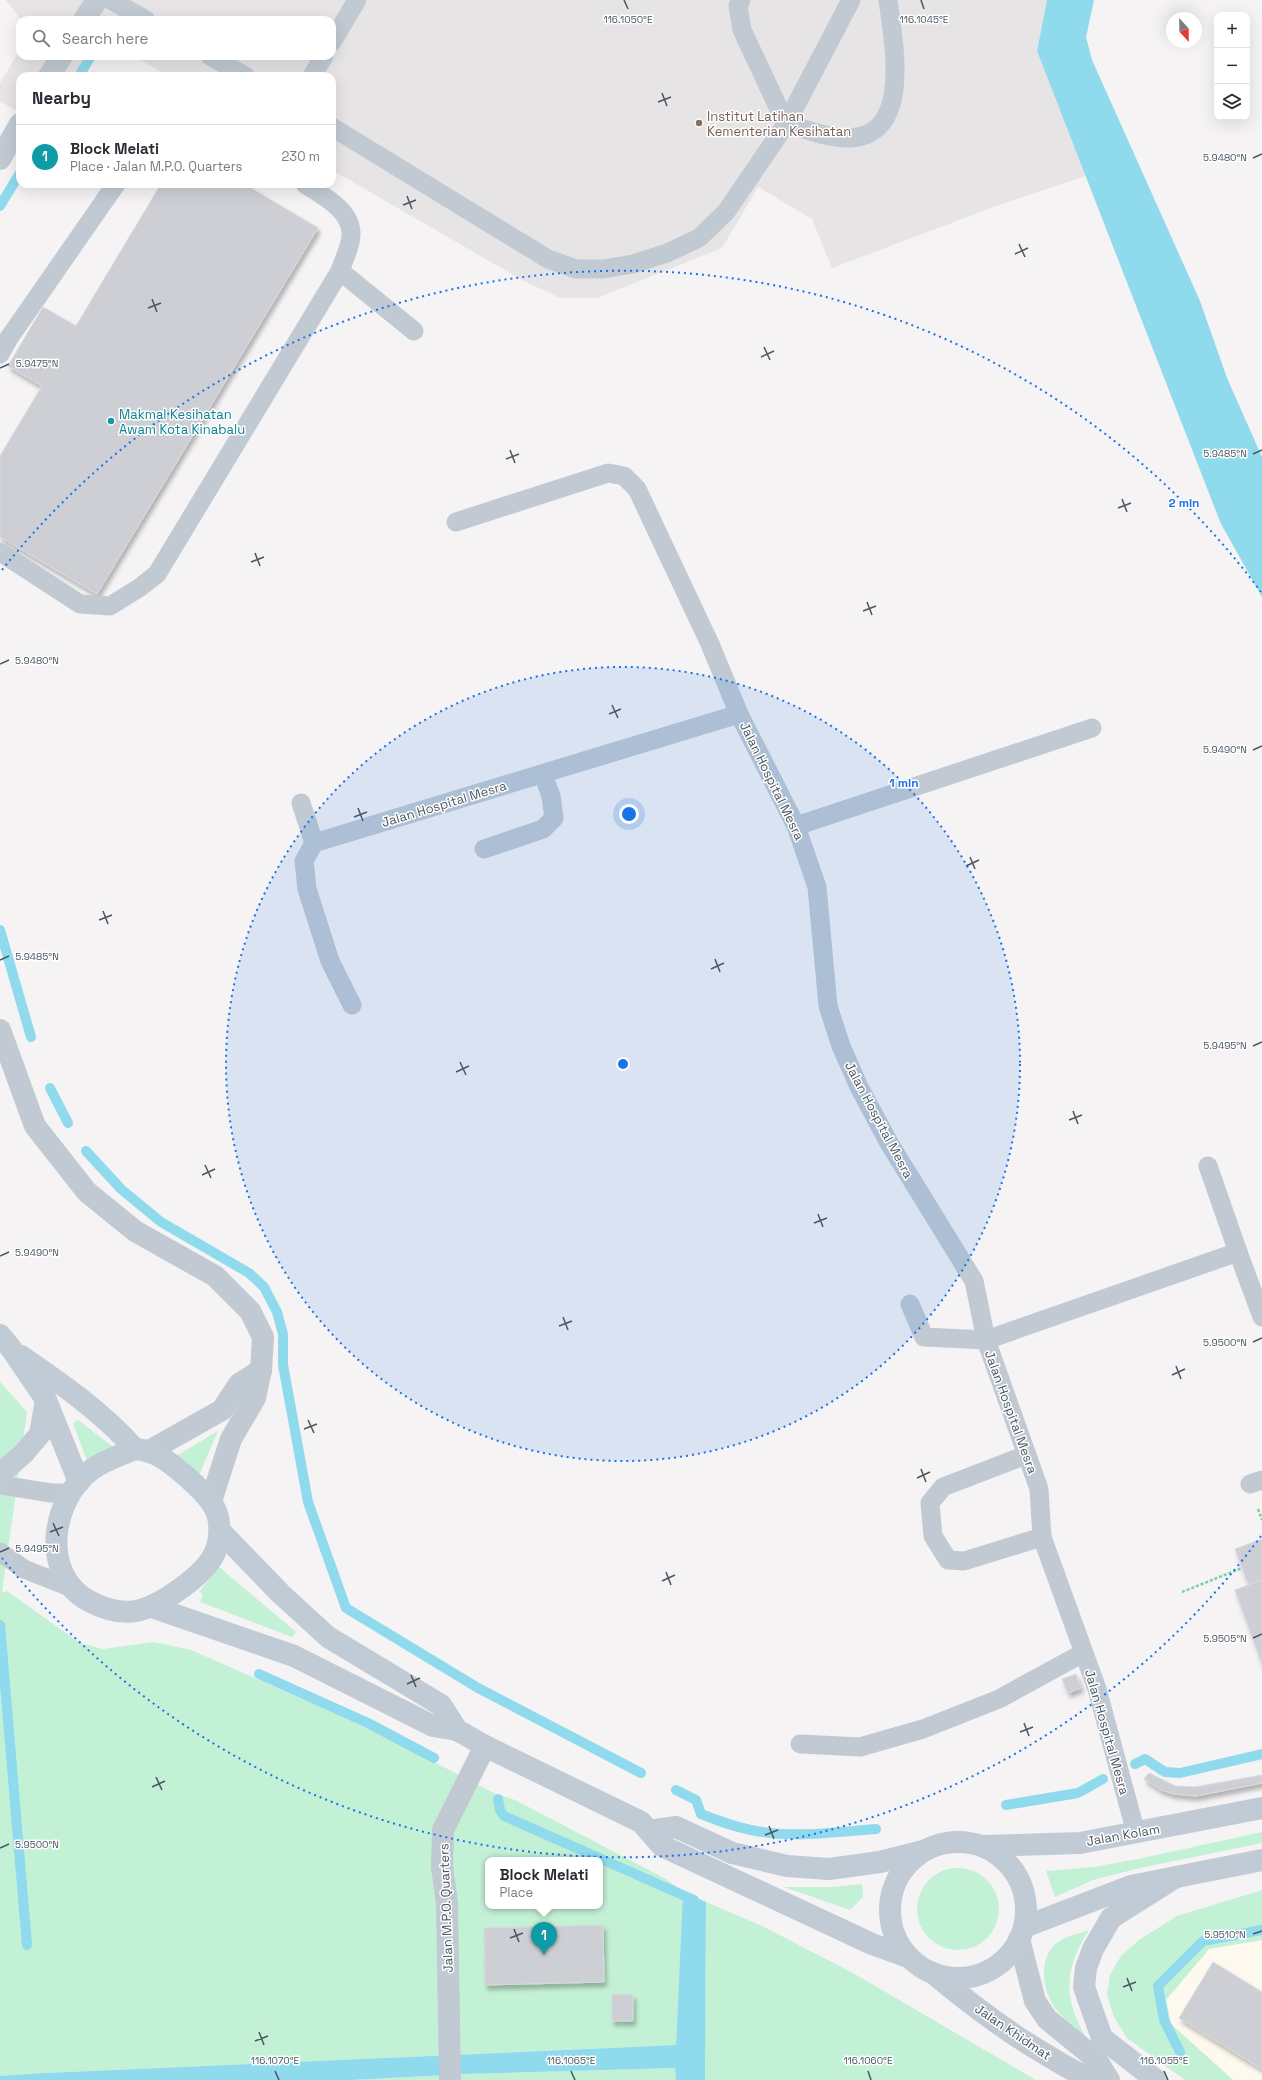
<!DOCTYPE html>
<meta charset="utf-8">
<style>
body{margin:0;font-family:"Space Grotesk",sans-serif;background:#f7f7f7;color:#2b2b33}
.controls{position:absolute;right:12px;top:12px;display:grid;overflow:hidden;border-radius:8px;box-shadow:0 4px 16px #0002}
.controls button{width:36px;height:36px;display:grid;place-items:center;padding:0;border:0;border-bottom:1px solid #e1e1e2;background:#fff;color:#2b2b33;font:20px sans-serif}
.compass{position:absolute;left:1166px;top:12px;width:36px;height:36px;border-radius:50%;background:#fff;box-shadow:0 4px 16px #0002;rotate:158deg}
.you{position:absolute;left:629px;top:814px;width:14px;height:14px;margin:-10px;border:3px solid #fff;border-radius:50%;background:#1a73e8;box-shadow:0 0 0 6px #1a73e833}
.badge{display:grid;place-items:center;width:26px;height:26px;border-radius:50%;background:#d93025;color:#fff;font-size:13px;font-weight:700}
.pin{position:absolute;translate:-50% -33px;filter:drop-shadow(0 1px 2px #0008)}
.pin::after{content:'';position:absolute;top:21px;width:14px;height:12px;background:inherit;clip-path:polygon(0 0,100% 0,50% 100%)}
.popup{position:absolute;left:485px;top:1857px;width:118px;height:52px;box-sizing:border-box;display:grid;place-content:center;border-radius:8px;background:#fff;filter:drop-shadow(0 1px 3px #0005);font-size:13px;white-space:nowrap;color:#7c7c81}
.popup b{font-size:15px;color:#2b2b33}
.popup::after{content:'';position:absolute;left:50%;top:100%;margin-left:-8px;border:8px solid transparent;border-top-color:#fff}
.list{margin:0;padding:0;list-style:none}
h2{display:flex;justify-content:space-between;align-items:center;height:52px;margin:0;padding:0 16px;font-size:17px}
h2 small{font-size:13px;font-weight:400;color:#7c7c81}
.list li{display:grid;grid-template-columns:26px 1fr auto;gap:12px;align-items:center;box-sizing:border-box;height:64px;padding:0 16px;border-top:1px solid #e1e1e2}
.list b{display:block;font-size:15px;white-space:nowrap}
.list p{margin:0;font-size:13px;white-space:nowrap;color:#7c7c81}
.list em{font-size:13px;font-style:normal;color:#7c7c81}
.icon{flex:none;width:22px;height:22px;fill:none;stroke:currentColor;stroke-width:2;stroke-linecap:round;stroke-linejoin:round}
.map{position:relative;flex:none;width:1262px;height:2080px;overflow:hidden}
.search{position:absolute;background:#fff;box-shadow:0 4px 16px #0002;left:16px;top:16px;width:320px;height:44px;display:flex;align-items:center;gap:10px;box-sizing:border-box;padding:0 14px;border-radius:12px;color:#7c7c81;font-size:15px}
.panel{position:absolute;background:#fff;box-shadow:0 4px 16px #0002;left:16px;top:72px;width:320px;height:116px;border-radius:12px}
.map>svg:first-child{display:block}
.commercial{fill:#fdf9ef}
.education{fill:#e6e4e5}
.green{fill:#c3f1d5;fill-rule:evenodd}
.water{fill:#90daee}
.lines{fill:none;stroke-linecap:round;stroke-linejoin:round}
.stream{stroke:#90daee;stroke-width:10}
.building{fill:#cdcfd5;stroke:#d7d9de;filter:url(#shadow)}
.path{stroke:#7ad0a6;stroke-width:2.5;stroke-dasharray:3 2;stroke-linecap:butt}
.service{stroke:#c1cad2;stroke-width:19}
.minor{stroke:#c1cad2;stroke-width:22}
.tertiary{stroke:#c1cad2;stroke-width:22}
.secondary{stroke:#c1cbd6;stroke-width:22}
.ticks{fill:none;stroke:#4a5661;stroke-width:1.5}
.ring{fill:none;stroke:#1a73e8;stroke-width:2;stroke-dasharray:2 4}
.education-dot{fill:#8d6e63;stroke:#fff;stroke-width:1.5}
.culture-dot{fill:#0f9aa8;stroke:#fff;stroke-width:1.5}
.labels{text-anchor:middle;dominant-baseline:central;stroke-width:3;stroke-linejoin:round;paint-order:stroke}
.education-label{font-size:13px;fill:#785e54;stroke:#fff;text-anchor:start}
.culture-label{font-size:13px;fill:#0d838f;stroke:#fff;text-anchor:start}
.street-label{font-size:13px;fill:#4a5661;stroke:#fff}
.ticks-label{font-size:10px;text-anchor:middle;fill:#4a5661;stroke:#fff;stroke-width:3;stroke-linejoin:round;paint-order:stroke}
.centre{fill:#1a73e8;stroke:#fff;stroke-width:2}
.ring-label{font-size:12px;text-anchor:middle;font-weight:bold;fill:#1a73e8;stroke:#fff;stroke-width:3;stroke-linejoin:round;paint-order:stroke}
</style>
<div class="map">
<svg width="1262" height="2080" viewBox="0 0 1262 2080">
<defs>
<filter id="shadow"><feDropShadow dx="2.5" dy="4.5" stdDeviation="2" flood-color="#0004"/></filter>
</defs>
<rect width="100%" height="100%" fill="#f5f3f3"/>
<polygon class="commercial" points="1262,1940 1262,2080 1233,2080 1171,2024 1166,2000 1209,1949"/>
<g class="education">
<polygon points="6,0 1047,0 1037,51 1086,176 1002,204 832,268 812,219 758,187 722,248 597,298 560,298 522,280 332,170 332,76 168,76 134,56 332,56 332,20 21,20"/>
<polygon points="20,50 20,56 86,56 75,76 20,76 20,113 0,101 0,83"/>
</g>
<g class="green">
<path d="M 0,1382 L 27,1412 L 2,1593 L 7,1591 L 80,1643 L 103,1649 L 154,1642 L 191,1650 L 364,1726 L 494,1793 L 515,1800 L 666,1879 L 683,1892 L 676,2045 L 47,2073 L 0,2080 ZM 488,1860 L 600,1860 L 600,1906 L 488,1906 Z"/>
<polygon points="78,1420 116,1449 87,1461 73,1423"/>
<polygon points="218,1431 197,1480 176,1456"/>
<polygon points="219,1567 296,1632 292,1637 200,1602 203,1595 199,1592"/>
<polygon points="1262,1832 1262,1843 1140,1868 1093,1880 1055,1897 1046,1871 1093,1867 1138,1859"/>
<circle cx="958" cy="1909" r="41"/>
<polygon points="862,1884 863,1897 850,1910 784,1887 831,1887"/>
<polygon points="1262,1890 1262,1940 1209,1949 1166,2000 1171,2024 1233,2080 1185,2080 1127,2038 1114,2017 1107,1995 1110,1975 1121,1956 1139,1940 1177,1916"/>
<polygon points="706,1902 760,1925 853,1973 1036,2080 705,2080"/>
<path d="M 1089,1930 C 1063,1971 1063,1999 1088,2041 C 1076,2031 1065,2020 1055,2008 C 1042,1990 1038,1957 1057,1943 C 1065,1936 1079,1934 1089,1930 Z"/>
<polygon points="676,2068 676,2080 352,2080 464,2074"/>
</g>
<g class="water">
<polygon points="1047,0 1094,0 1086,37 1092,60 1200,301 1227,378 1262,457 1262,597 1221,524 1037,51"/>
<polygon points="683,1892 706,1902 705,2080 676,2080 675,2068 464,2074 352,2080 0,2080 0,2076 46,2073 676,2045"/>
</g>
<g class="lines">
<g class="stream">
<polyline points="79,76 91,56"/>
<polyline points="0,206 20,173"/>
<polyline points="0,930 31,1037"/>
<polyline points="50,1088 68,1123"/>
<polyline points="86,1151 121,1189 161,1222 249,1273 264,1287 277,1312 283,1334 283,1365 308,1502 346,1608 478,1688 641,1773"/>
<polyline points="0,1625 27,1945"/>
<polyline points="259,1674 368,1723 434,1758"/>
<polyline points="1135,1764 1145,1759 1165,1772 1180,1773 1262,1754"/>
<path d="M 676,1790 L 696,1800 L 701,1814 C 719,1821 737,1828 756,1831 C 795,1838 836,1832 876,1829"/>
<polyline points="498,1799 500,1810 504,1816 694,1900"/>
<polyline points="1006,1805 1078,1793 1103,1779"/>
<polyline points="1180,2052 1164,2020 1158,1986 1203,1941 1262,1930"/>
</g>
</g>
<g class="building">
<polygon points="161,184 244,184 318,228 97,594 0,537 0,456 42,386 8,366 43,307 76,326"/>
<polygon points="1262,1539 1262,1580 1248,1584 1235,1549"/>
<polygon points="1262,1580 1262,1664 1235,1590"/>
<polygon points="1076,1674 1081,1688 1068,1693 1062,1679"/>
<polygon points="1149,1773 1175,1786 1195,1787 1262,1775 1262,1783 1196,1796 1174,1794 1161,1790 1144,1779"/>
<polygon points="603,1925 604,1982 485,1985 484,1928"/>
<polygon points="1213,1962 1262,1992 1262,2069 1179,2018"/>
<polygon points="612,1994 633,1995 633,2021 612,2021"/>
</g>
<g class="lines">
<g class="path">
<polyline points="1258,1509 1262,1520"/>
<polyline points="1182,1592 1242,1568"/>
</g>
<g class="service">
<polyline points="111,0 146,20"/>
<path d="M 741,0 L 738,6 L 742,30 L 786,124 C 806,129 829,139 851,138 C 913,134 893,40 888,0"/>
<polyline points="332,42 357,0"/>
<polyline points="210,56 245,76"/>
<polyline points="312,76 324,56"/>
<polyline points="332,127 548,259 576,269 603,269 633,264 667,253 699,238 726,212 786,124 851,0"/>
<polyline points="340,271 414,331"/>
<polyline points="0,354 9,338 116,184"/>
<polyline points="456,522 608,473 624,476 637,489 710,644 739,714"/>
<path d="M 0,552 L 80,604 L 110,606 L 139,588 L 157,574 L 340,271 C 343,261 351,246 351,235 C 352,210 323,196 305,184"/>
<polyline points="301,803 314,843"/>
<polyline points="796,826 1092,728"/>
<polyline points="484,849 543,829 554,818 551,796 543,774"/>
<polyline points="352,1005 330,961 307,889 304,861 314,843 739,714 796,826 817,887 828,1006 841,1046 859,1087 889,1143 974,1281 986,1340 1039,1489 1042,1537 1097,1689 1136,1833"/>
<polyline points="1238,1252 1262,1317"/>
<polyline points="910,1304 924,1337 986,1340 1238,1252 1208,1166"/>
<polyline points="1026,1455 943,1487 930,1503 933,1536 948,1560 964,1561 1042,1537"/>
<polyline points="1250,1484 1262,1480"/>
<polyline points="0,1485 51,1493 71,1493"/>
<polyline points="0,1552 24,1569 72,1588"/>
<polyline points="800,1744 860,1747 923,1729 999,1699 1083,1653"/>
</g>
<g class="minor">
<polyline points="84,20 97,0"/>
<polyline points="49,76 62,56"/>
<polyline points="0,159 20,124"/>
<polyline points="0,1030 35,1126 87,1192 135,1231 215,1276 250,1311 263,1337 261,1370 255,1398 231,1439 211,1501"/>
<polyline points="149,1451 222,1410 239,1384 261,1370"/>
<polyline points="450,2080 447,1903 442,1867 443,1830 485,1746"/>
</g>
<g class="tertiary">
<polyline points="1019,1939 1035,2001 1047,2019 1096,2059 1109,2080"/>
<path d="M 933,1973 C 970,2004 1008,2033 1050,2057 C 1066,2067 1081,2076 1100,2080"/>
</g>
<g class="secondary">
<polyline points="0,1335 13,1351 46,1400 79,1482"/>
<path d="M 21,1356 C 62,1384 102,1412 135,1449"/>
<path d="M 135,1449 C 158,1451 170,1463 187,1477 C 199,1488 214,1501 218,1517 C 221,1531 219,1547 212,1558 C 200,1578 158,1607 136,1611 C 119,1614 104,1609 89,1601 C 40,1575 51,1500 91,1470 C 104,1460 121,1455 135,1449 Z"/>
<polyline points="0,1474 24,1453 40,1434 46,1400"/>
<polyline points="220,1531 281,1594 328,1637 441,1705 457,1730"/>
<polyline points="152,1607 294,1656 433,1726 457,1730 485,1746 641,1822 662,1846 872,1944 905,1956"/>
<polyline points="649,1831 676,1827 732,1853 787,1866 829,1869 880,1862 923,1851"/>
<circle cx="958" cy="1910" r="68"/>
<polyline points="983,1846 1080,1843 1262,1808"/>
<polyline points="1024,1927 1131,1886 1262,1860"/>
<polyline points="1156,2080 1102,2038 1084,1987 1086,1968 1093,1949 1111,1918 1176,1877"/>
</g>
</g>
<path class="ticks" d="M 624,0 L 628,9M 921,0 L 924,9M 662,93 L 667,106M 658,102 L 671,97M 1253,158 L 1262,154M 407,196 L 412,209M 403,205 L 416,200M 1019,244 L 1025,257M 1015,254 L 1028,248M 152,299 L 157,312M 148,308 L 161,303M 764,347 L 770,360M 761,357 L 774,351M 0,368 L 9,364M 510,450 L 515,463M 1253,454 L 1262,450M 506,459 L 519,454M 1122,499 L 1127,512M 1118,508 L 1131,503M 255,553 L 260,566M 251,562 L 264,557M 867,602 L 872,615M 863,611 L 876,606M 0,664 L 9,660M 612,705 L 618,718M 609,714 L 621,709M 1253,750 L 1262,746M 358,808 L 363,821M 354,817 L 367,812M 970,857 L 975,869M 966,866 L 979,860M 103,911 L 108,924M 99,920 L 112,915M 715,959 L 720,972M 0,960 L 9,956M 711,969 L 724,963M 1253,1046 L 1262,1042M 460,1062 L 466,1075M 456,1072 L 469,1066M 1073,1111 L 1078,1124M 1069,1120 L 1082,1115M 205,1165 L 211,1178M 202,1175 L 215,1169M 818,1214 L 823,1227M 814,1223 L 827,1218M 0,1256 L 9,1252M 563,1317 L 568,1330M 559,1326 L 572,1321M 1253,1342 L 1262,1338M 1176,1366 L 1181,1379M 1172,1375 L 1185,1369M 308,1420 L 314,1433M 304,1429 L 317,1424M 921,1469 L 926,1482M 917,1478 L 930,1472M 53,1523 L 59,1536M 50,1532 L 63,1527M 0,1552 L 9,1548M 666,1572 L 671,1585M 662,1581 L 675,1575M 1253,1638 L 1262,1634M 411,1675 L 416,1687M 407,1684 L 420,1678M 1024,1723 L 1029,1736M 1020,1732 L 1033,1727M 156,1777 L 162,1790M 152,1787 L 165,1781M 769,1826 L 774,1839M 765,1835 L 778,1830M 0,1848 L 9,1844M 514,1929 L 519,1942M 1253,1934 L 1262,1931M 510,1938 L 523,1933M 1127,1978 L 1132,1991M 1123,1987 L 1136,1982M 259,2032 L 264,2045M 255,2041 L 268,2036M 275,2071 L 279,2080M 571,2071 L 575,2080M 868,2071 L 871,2080M 1164,2071 L 1168,2080"/>
<circle cx="623" cy="1064" r="397" fill="#1a73e8" fill-opacity=".12"/>
<g class="ring">
<circle cx="623" cy="1064" r="397"/>
<path d="M1261 1536A794 794 0 0 1 2 1558M2 570A794 794 0 0 1 1261 592"/>
</g>
<circle class="education-dot" cx="699" cy="123" r="4"/>
<circle class="culture-dot" cx="111" cy="421" r="4"/>
<g class="labels">
<g class="education-label">
<text x="707" y="116">Institut Latihan<tspan x="707" dy="15">Kementerian Kesihatan</tspan></text>
</g>
<g class="culture-label">
<text x="119" y="414">Makmal Kesihatan<tspan x="119" dy="15">Awam Kota Kinabalu</tspan></text>
</g>
<g class="street-label">
<text transform="translate(772 781) rotate(64)">Jalan Hospital Mesra</text>
<text transform="translate(444 804) rotate(-17)">Jalan Hospital Mesra</text>
<text transform="translate(879 1120) rotate(62)">Jalan Hospital Mesra</text>
<text transform="translate(1011 1412) rotate(70)">Jalan Hospital Mesra</text>
<text transform="translate(1107 1732) rotate(74)">Jalan Hospital Mesra</text>
<text transform="translate(1123 1835) rotate(-10)">Jalan Kolam</text>
<text transform="translate(446 1908) rotate(-92)">Jalan M.P.O. Quarters</text>
<text transform="translate(1013 2032) rotate(34)">Jalan Khidmat</text>
</g>
</g>
<g class="ticks-label">
<text x="628" y="23">116.1050°E</text>
<text x="924" y="23">116.1045°E</text>
<text x="1225" y="161">5.9480°N</text>
<text x="37" y="367">5.9475°N</text>
<text x="1225" y="457">5.9485°N</text>
<text x="37" y="664">5.9480°N</text>
<text x="1225" y="753">5.9490°N</text>
<text x="37" y="960">5.9485°N</text>
<text x="1225" y="1049">5.9495°N</text>
<text x="37" y="1256">5.9490°N</text>
<text x="1225" y="1346">5.9500°N</text>
<text x="37" y="1552">5.9495°N</text>
<text x="1225" y="1642">5.9505°N</text>
<text x="37" y="1848">5.9500°N</text>
<text x="1225" y="1938">5.9510°N</text>
<text x="275" y="2064">116.1070°E</text>
<text x="571" y="2064">116.1065°E</text>
<text x="868" y="2064">116.1060°E</text>
<text x="1164" y="2064">116.1055°E</text>
</g>
<circle cx="623" cy="1064" r="6" class="centre"/>
<g class="ring-label">
<text x="1184" y="507">2 min</text>
<text x="904" y="787">1 min</text>
</g>
</svg>
<div class="controls">
<button>+</button>
<button>−</button>
<button><svg class="icon" aria-label="layers" viewBox="0 0 24 24"><path d="M12 4l9 5-9 5-9-5zM3 14l9 5 9-5"/></svg></button>
</div>
<svg class="compass" viewBox="-18 -18 36 36"><path d="M0-13l5 13h-10z" fill="#e53935"/><path d="M0 13l5-13h-10z" fill="#7c7c81"/></svg>
<div class="you"></div>
<div class="pin badge" style="left:544px;top:1955px;background:#0f9aa8">1</div>
<div class="popup"><b>Block Melati</b>Place</div>
<div class="search"><svg class="icon" aria-label="search" viewBox="0 0 24 24"><circle cx="10" cy="10" r="6"/><path d="M15 15l6 6"/></svg>Search here</div>
<section class="panel">
<h2>Nearby<small></small></h2>
<ul class="list">
<li><span class="badge" style="background:#0f9aa8">1</span><div><b>Block Melati</b><p>Place · Jalan M.P.O. Quarters</p></div><em>230 m</em></li>
</ul>
</section>
</div>
